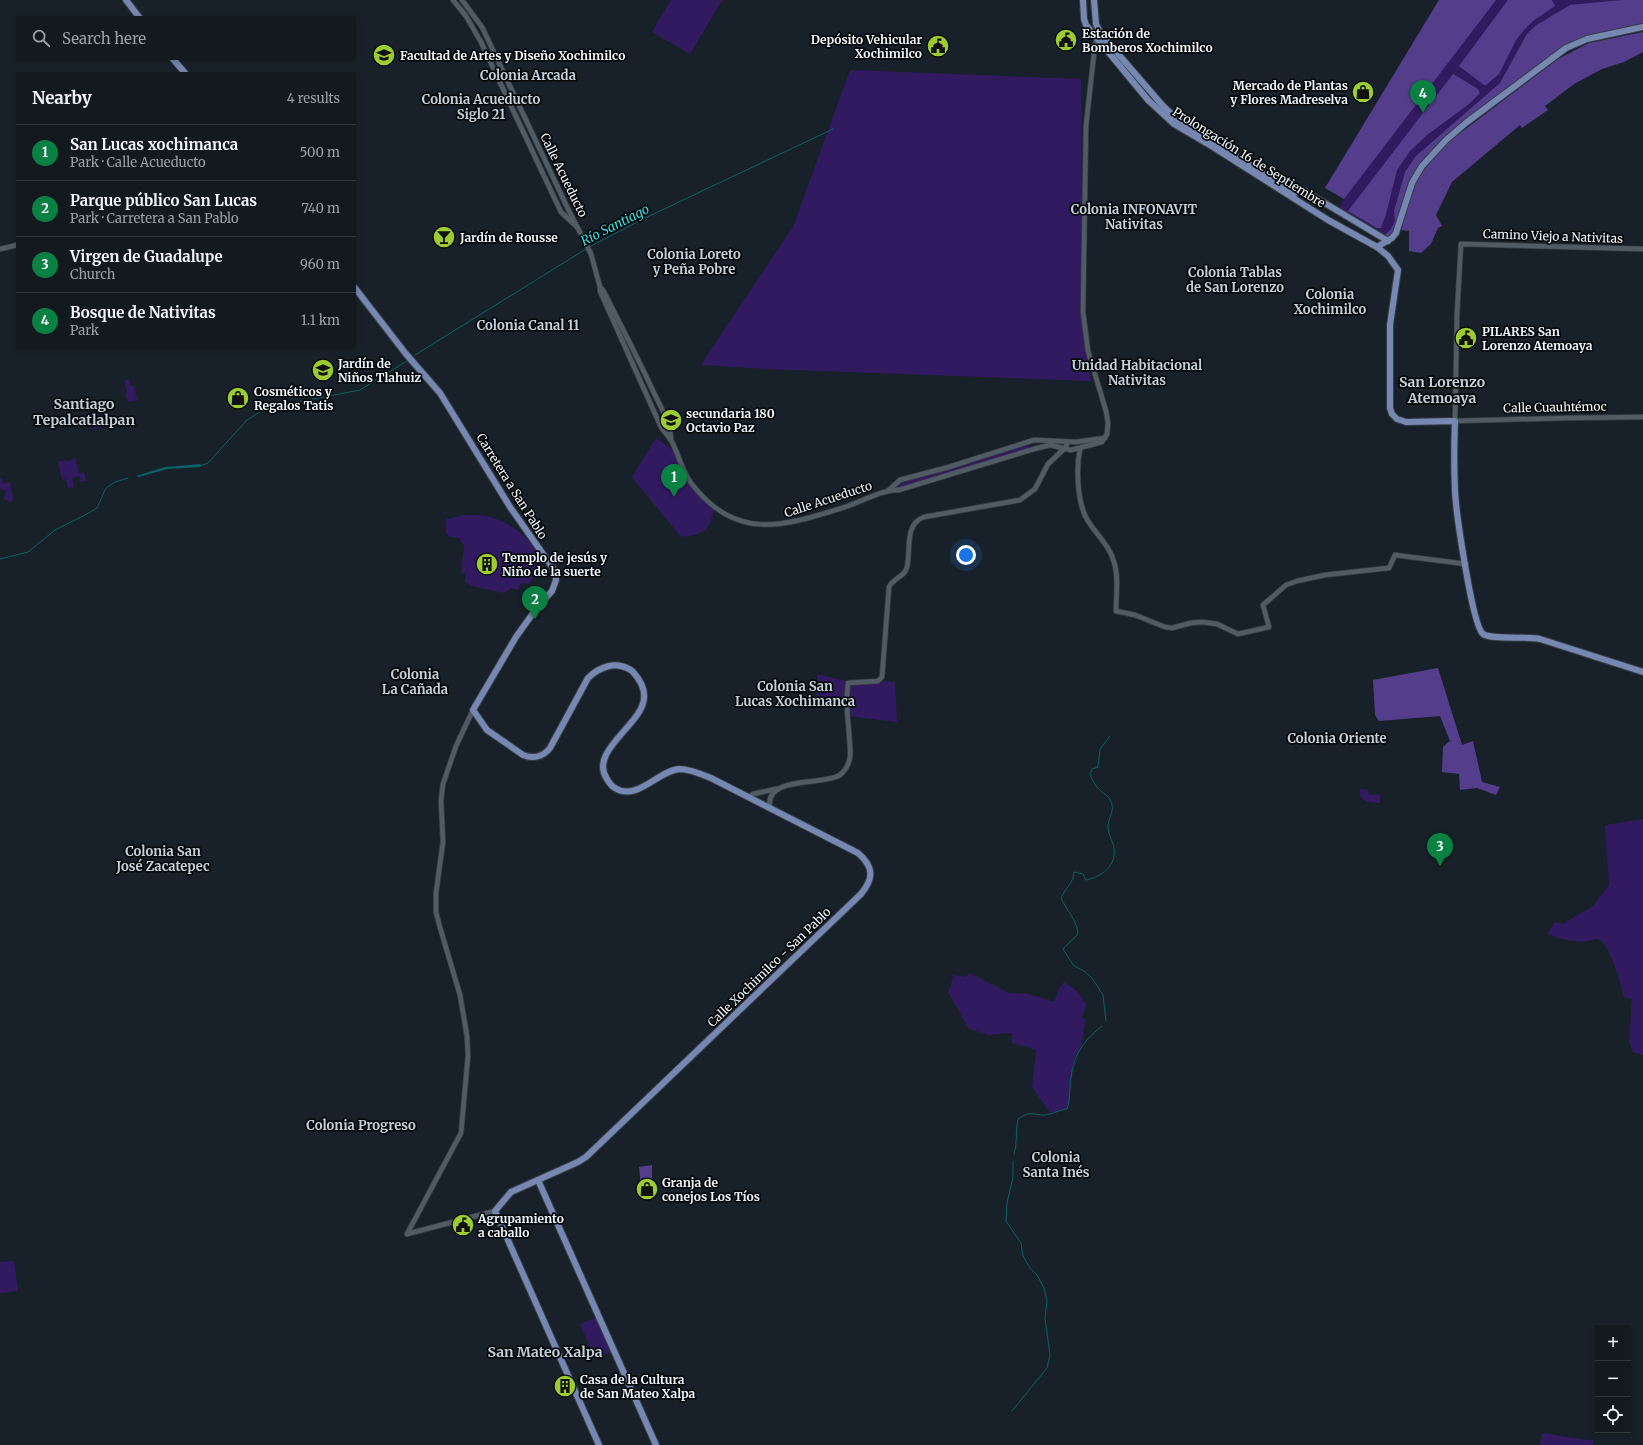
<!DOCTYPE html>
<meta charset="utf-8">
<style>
body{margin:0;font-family:Merriweather,serif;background:#1b2228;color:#f1f3f6}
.controls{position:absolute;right:12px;bottom:12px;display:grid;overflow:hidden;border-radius:0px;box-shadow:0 2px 6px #0003}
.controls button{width:36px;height:36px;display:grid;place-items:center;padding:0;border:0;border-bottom:1px solid #31383d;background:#12191f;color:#f1f3f6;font:20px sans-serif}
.you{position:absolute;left:966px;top:555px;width:14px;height:14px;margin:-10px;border:3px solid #fff;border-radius:50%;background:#1a73e8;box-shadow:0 0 0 6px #1a73e833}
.badge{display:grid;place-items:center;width:26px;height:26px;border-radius:50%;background:#0b8043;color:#fff;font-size:13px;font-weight:700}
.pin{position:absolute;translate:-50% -33px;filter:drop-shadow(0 1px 2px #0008)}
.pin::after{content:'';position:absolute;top:21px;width:14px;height:12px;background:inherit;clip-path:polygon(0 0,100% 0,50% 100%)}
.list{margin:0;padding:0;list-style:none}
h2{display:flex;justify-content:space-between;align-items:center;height:52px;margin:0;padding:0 16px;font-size:17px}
h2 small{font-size:13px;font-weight:400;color:#9ca0a4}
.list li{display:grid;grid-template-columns:26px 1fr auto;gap:12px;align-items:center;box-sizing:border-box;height:56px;padding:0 16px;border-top:1px solid #31383d}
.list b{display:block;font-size:15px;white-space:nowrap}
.list p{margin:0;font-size:13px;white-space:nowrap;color:#9ca0a4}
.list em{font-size:13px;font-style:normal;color:#9ca0a4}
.icon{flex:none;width:22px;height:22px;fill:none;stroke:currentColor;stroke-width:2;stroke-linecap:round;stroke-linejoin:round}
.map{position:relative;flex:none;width:1643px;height:1445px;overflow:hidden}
.search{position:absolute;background:#12191f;box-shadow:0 2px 6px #0003;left:16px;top:16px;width:340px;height:44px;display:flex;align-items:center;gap:10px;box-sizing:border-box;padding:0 14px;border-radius:0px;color:#9ca0a4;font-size:15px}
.panel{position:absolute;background:#12191f;box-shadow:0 2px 6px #0003;left:16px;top:72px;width:340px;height:276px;border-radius:0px}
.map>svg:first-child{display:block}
.green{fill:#321a60}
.forest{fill:#543e8c}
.water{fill:#076365}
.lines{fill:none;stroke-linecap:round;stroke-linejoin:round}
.stream{stroke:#076365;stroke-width:1}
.minor-casing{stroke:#373d44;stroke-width:6}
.major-casing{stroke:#373d44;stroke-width:8}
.minor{stroke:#515b64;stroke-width:4.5}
.major{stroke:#7687b1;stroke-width:6}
.labels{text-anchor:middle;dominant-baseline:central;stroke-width:3.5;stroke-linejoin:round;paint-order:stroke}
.poi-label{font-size:12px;font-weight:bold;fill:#eef4fa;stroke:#070a0d;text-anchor:start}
.street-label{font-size:12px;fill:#eef4fa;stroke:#070a0d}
.neighbourhood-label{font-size:13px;font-weight:bold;fill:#c3cfd9;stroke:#070a0d}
.water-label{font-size:13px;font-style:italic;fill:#42dbdf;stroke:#070a0d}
.quarter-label{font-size:14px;font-weight:bold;fill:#c3cfd9;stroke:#070a0d}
</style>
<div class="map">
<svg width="1643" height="1445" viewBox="0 0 1643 1445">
<rect width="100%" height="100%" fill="#182129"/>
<g class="green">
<polygon points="671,0 722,0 690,54 652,32"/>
<polygon points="1439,0 1643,0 1583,38 1428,152 1418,164 1391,235 1384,236 1339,208 1344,199 1325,188"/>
<polygon points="850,70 1081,79 1083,312 1091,381 765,369 701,365 793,227"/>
<polygon points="129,379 130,386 134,386 137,400 128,402 127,398 126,398 125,393 127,393 124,381"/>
<polygon points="107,411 108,417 99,419 101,427 93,429 90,413 97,412 99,416 102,415 101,412"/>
<path d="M 656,438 L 674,451 L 691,487 L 714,509 C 709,531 703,535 681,537 L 632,477 Z"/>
<polygon points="1028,444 1030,449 903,487 895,487 901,482 963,466"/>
<polygon points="75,458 79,473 84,472 86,481 80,482 79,476 72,478 74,487 68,488 66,479 62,480 58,462 66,460 67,462"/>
<polygon points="0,479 2,479 3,484 10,482 13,499 11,502 8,502 7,500 5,500 4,498 6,491 0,488"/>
<path d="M 465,515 C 499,513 521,529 541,555 L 530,584 L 521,583 L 518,590 L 511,588 L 504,593 L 472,586 L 465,582 L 465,574 L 461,573 L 464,545 L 462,543 L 459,538 L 450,537 L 446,533 L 446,519 Z"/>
<polygon points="817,674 846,681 848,683 878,681 895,682 897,722 847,716 847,705 821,707 817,703"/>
<path d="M 1360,789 L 1368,790 L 1369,795 L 1380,794 L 1380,803 C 1370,803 1358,802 1360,789 Z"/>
<path d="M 1643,819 L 1643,1055 L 1633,1052 L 1629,1041 L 1632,999 L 1624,997 C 1621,986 1610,941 1597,939 C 1594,939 1591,941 1588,941 C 1574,943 1560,939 1548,934 L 1554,922 L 1563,924 L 1593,906 L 1609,885 L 1605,825 Z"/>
<polygon points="969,973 1009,993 1028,994 1054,1002 1059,988 1064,982 1078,992 1086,1004 1082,1018 1086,1020 1081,1045 1074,1058 1070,1088 1070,1101 1067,1109 1050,1113 1032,1087 1036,1050 1012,1043 1012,1033 989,1035 969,1029 948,992 951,985 953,975 966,977"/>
<polygon points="14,1261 18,1291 0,1293 0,1262"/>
<polygon points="597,1317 612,1352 595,1358 580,1324"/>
<polygon points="1542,1433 1594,1441 1593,1445 1540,1445"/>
</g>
<g class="forest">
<polygon points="1439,0 1496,0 1344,199 1325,188"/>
<polygon points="1508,0 1552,0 1555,6 1533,21 1524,30 1516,40 1499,74 1486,85 1484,85 1459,66"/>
<polygon points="1622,0 1643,0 1643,26 1582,40 1435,147 1417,169 1392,236 1387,237 1384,236 1391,229 1395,221 1394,211 1405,172 1416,156 1500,83 1527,34 1535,26 1570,5"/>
<polygon points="1643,32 1643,52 1624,62 1602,69 1574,84 1545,106 1548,110 1522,128 1520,125 1452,182 1436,215 1442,226 1438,228 1431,244 1421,253 1409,251 1409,231 1401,230 1410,197 1420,174 1442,147 1558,59 1589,43"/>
<polygon points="1453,74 1478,89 1480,93 1469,104 1427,135 1410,151 1397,170 1386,214 1381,228 1377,228 1348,211"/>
<polygon points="1438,668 1462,745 1473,741 1482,782 1500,787 1496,795 1477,788 1460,790 1459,774 1442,772 1443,747 1450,741 1440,716 1379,721 1375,715 1373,680"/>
<polygon points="652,1165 652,1186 641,1188 639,1167"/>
</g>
<polygon class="water" points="201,464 200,467 167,469 139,477 136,476 165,467"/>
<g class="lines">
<g class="stream">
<polyline points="589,247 645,218 833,129"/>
<polyline points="415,355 586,249"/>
<polyline points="200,466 208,463 247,420 266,408 360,390 407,361"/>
<polyline points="0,559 28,552 55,530 85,515 97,508 106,488 115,482 128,478"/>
<path d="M 1106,1021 L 1103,995 L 1092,978 L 1084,971 L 1074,966 L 1063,949 L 1078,934 C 1077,920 1067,911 1061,898 C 1066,887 1073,884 1074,872 L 1083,874 L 1086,880 C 1101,877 1117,866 1114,848 C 1113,841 1108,835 1108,827 C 1108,816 1117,810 1109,798 C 1108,796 1104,794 1102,792 C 1096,787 1093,782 1090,774 L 1092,769 L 1098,767 L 1100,749 L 1110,736"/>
<path d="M 1014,1154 C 1018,1140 1015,1132 1018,1119 C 1032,1110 1030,1115 1045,1115 C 1052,1114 1060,1110 1067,1109 C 1070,1101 1069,1096 1070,1088 C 1072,1059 1079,1044 1102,1026"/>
<polyline points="1012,1411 1047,1368 1050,1355 1045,1319 1047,1301 1044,1288 1037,1275 1030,1268 1023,1256 1021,1243 1006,1221 1007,1203 1013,1177 1013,1161"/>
</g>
<g class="minor-casing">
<g id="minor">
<polyline points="453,0 466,16 481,42 561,212 577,227"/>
<path d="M 462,0 L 482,27 L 568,209 L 591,254 L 600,287 L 600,291 L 661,427 C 664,432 669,436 672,442 C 679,455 682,471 691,483 C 736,541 781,527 842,508 C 859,503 882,489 899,490 L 1034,449 L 1050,445 L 1071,450 L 1102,442 L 1107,434 L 1108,423 L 1106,411 L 1088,351 L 1083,312 L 1086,126 L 1095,44 L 1099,36"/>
<polyline points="0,249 17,245"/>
<polyline points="1643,249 1461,244 1457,314 1455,421 1566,418 1643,417"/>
<path d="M 600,287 L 603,290 C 620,324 638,358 654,393 C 661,407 670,423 671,439"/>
<path d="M 1080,449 C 1076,468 1077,504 1088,521 C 1096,534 1110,546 1114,562 C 1119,577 1116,595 1116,611 L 1135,615 L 1165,627 L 1172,628 L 1191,623 L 1202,622 L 1217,624 L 1238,634 L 1269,627 L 1263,605 L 1286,585 L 1297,581 L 1325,575 L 1389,568 L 1395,555 L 1466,564"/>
<polyline points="889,490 900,480 949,467 1034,440 1076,442 1105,438"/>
<polyline points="749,797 753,794 776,789"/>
<path d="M 770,808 C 764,775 823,786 840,775 C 846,770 849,764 850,757 C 851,749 849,740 849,732 C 847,716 846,700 848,683 L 878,681 L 882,677 L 889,587 C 893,578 905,577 907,567 C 911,550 904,524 924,517 L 1020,500 L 1035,489 L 1048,464 L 1065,448 L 1068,442"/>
<polyline points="407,1234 461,1133 468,1056 467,1036 460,995 439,924 436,912 436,893 443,842 441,800 443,784 456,746 473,710"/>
<polyline points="407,1234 495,1211"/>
</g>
</g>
<g class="major-casing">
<g id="major">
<polyline points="126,0 139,17"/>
<polyline points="1083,0 1084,19 1086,25 1148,100 1174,124 1213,147 1328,220 1377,247 1392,238 1396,233 1412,183 1422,166 1446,140 1467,122 1566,48 1587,39 1643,27"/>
<polyline points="1094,0 1096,24 1101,34 1163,106 1177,119 1295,193 1303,190 1388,241"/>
<polyline points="173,59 185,73"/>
<path d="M 1377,247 L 1388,256 L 1398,270 L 1390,325 L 1390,408 L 1392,414 L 1397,419 L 1406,422 L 1455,421 C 1454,445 1454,468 1455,491 C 1456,511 1472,625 1483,634 C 1491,640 1527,636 1540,639 L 1643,672"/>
<path d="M 355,288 L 406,354 L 440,393 L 510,507 L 555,571 L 556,580 L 552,591 L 536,609 L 516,637 L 473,710 L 487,730 L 523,755 C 533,759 543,757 550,748 L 588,678 C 594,672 601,668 609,666 C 617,664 629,667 634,673 C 640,680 645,689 644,698 C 643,724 588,751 607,779 C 609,782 611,786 615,788 C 636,802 658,771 679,769 C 690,769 701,774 711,778 L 858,853 C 874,867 874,878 861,894 L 586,1157 L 578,1162 L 511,1192 L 495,1211 L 599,1445"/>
<polyline points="538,1180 656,1445"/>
</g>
</g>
<use href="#minor" class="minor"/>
<use href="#major" class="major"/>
</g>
<defs>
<g id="civic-disc" transform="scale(1.15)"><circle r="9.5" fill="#9ccb32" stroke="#070a0d"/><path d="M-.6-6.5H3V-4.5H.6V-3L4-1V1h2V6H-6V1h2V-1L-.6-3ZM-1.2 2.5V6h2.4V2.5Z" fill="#111"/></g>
<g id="university-disc" transform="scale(1.15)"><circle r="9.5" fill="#9ccb32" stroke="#070a0d"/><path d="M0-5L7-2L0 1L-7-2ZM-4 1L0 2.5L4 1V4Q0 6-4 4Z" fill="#111"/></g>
<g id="shop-disc" transform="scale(1.15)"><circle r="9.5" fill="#9ccb32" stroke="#070a0d"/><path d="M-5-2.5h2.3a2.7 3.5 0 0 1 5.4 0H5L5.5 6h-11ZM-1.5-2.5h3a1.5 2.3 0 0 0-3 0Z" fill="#111"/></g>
<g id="bar-disc" transform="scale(1.15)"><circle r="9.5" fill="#9ccb32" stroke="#070a0d"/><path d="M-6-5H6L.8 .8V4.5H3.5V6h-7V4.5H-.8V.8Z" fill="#111"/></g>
<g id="school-disc" transform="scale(1.15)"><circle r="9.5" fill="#9ccb32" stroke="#070a0d"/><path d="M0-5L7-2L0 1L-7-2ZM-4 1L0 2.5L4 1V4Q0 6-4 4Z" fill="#111"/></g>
<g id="building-disc" transform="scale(1.15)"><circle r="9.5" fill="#9ccb32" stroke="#070a0d"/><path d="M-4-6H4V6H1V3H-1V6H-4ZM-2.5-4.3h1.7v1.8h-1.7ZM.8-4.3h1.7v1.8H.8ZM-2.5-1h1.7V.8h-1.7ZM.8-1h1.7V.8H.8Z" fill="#111"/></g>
</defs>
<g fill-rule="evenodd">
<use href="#civic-disc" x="1066" y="40"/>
<use href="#civic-disc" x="938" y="46"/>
<use href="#university-disc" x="384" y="55"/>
<use href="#shop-disc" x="1363" y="92"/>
<use href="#bar-disc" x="444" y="237"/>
<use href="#civic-disc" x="1466" y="338"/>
<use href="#school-disc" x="323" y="370"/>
<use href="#shop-disc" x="238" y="398"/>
<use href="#school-disc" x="671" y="420"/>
<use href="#building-disc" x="487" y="564"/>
<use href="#shop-disc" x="647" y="1189"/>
<use href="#civic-disc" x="463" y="1225"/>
<use href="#building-disc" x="565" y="1386"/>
</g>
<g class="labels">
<g class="poi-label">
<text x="1082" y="33">Estación de<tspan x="1082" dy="14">Bomberos Xochimilco</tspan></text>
<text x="922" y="39" text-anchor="end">Depósito Vehicular<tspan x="922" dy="14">Xochimilco</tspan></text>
<text x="400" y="55">Facultad de Artes y Diseño Xochimilco</text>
<text x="1348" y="85" text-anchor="end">Mercado de Plantas<tspan x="1348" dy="14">y Flores Madreselva</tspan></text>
<text x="460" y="237">Jardín de Rousse</text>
<text x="1482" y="331">PILARES San<tspan x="1482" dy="14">Lorenzo Atemoaya</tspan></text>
<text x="338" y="363">Jardín de<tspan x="338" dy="14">Niños Tlahuiz</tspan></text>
<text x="254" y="391">Cosméticos y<tspan x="254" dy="14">Regalos Tatis</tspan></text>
<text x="686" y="413">secundaria 180<tspan x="686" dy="14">Octavio Paz</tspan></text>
<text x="502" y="557">Templo de jesús y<tspan x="502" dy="14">Niño de la suerte</tspan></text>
<text x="662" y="1182">Granja de<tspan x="662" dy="14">conejos Los Tíos</tspan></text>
<text x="478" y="1218">Agrupamiento<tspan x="478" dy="14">a caballo</tspan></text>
<text x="580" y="1379">Casa de la Cultura<tspan x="580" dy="14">de San Mateo Xalpa</tspan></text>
</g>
<g class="street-label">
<text transform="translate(1249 157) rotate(32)">Prolongación 16 de Septiembre</text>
<text transform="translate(564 175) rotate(64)">Calle Acueducto</text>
<text transform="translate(1553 236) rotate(2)">Camino Viejo a Nativitas</text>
<text transform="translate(1555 407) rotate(-1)">Calle Cuauhtémoc</text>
<text transform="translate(512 486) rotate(58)">Carretera a San Pablo</text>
<text transform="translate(828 499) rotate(-18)">Calle Acueducto</text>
<text transform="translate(769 967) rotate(-44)">Calle Xochimilco - San Pablo</text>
</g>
<g class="neighbourhood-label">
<text x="528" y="75">Colonia Arcada</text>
<text x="481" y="99">Colonia Acueducto<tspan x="481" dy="15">Siglo 21</tspan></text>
<text x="1134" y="209">Colonia INFONAVIT<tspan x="1134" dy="15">Nativitas</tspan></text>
<text x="694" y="254">Colonia Loreto<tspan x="694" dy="15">y Peña Pobre</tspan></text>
<text x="1235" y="272">Colonia Tablas<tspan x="1235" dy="15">de San Lorenzo</tspan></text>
<text x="1330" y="294">Colonia<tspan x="1330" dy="15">Xochimilco</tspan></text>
<text x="528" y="325">Colonia Canal 11</text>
<text x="1137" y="365">Unidad Habitacional<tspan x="1137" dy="15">Nativitas</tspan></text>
<text x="415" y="674">Colonia<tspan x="415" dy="15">La Cañada</tspan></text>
<text x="795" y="686">Colonia San<tspan x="795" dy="15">Lucas Xochimanca</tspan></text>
<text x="1337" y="738">Colonia Oriente</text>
<text x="163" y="851">Colonia San<tspan x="163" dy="15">José Zacatepec</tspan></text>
<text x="361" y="1125">Colonia Progreso</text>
<text x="1056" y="1157">Colonia<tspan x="1056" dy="15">Santa Inés</tspan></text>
</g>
<g class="water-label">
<text transform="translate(615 225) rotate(-27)">Río Santiago</text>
</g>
<g class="quarter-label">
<text x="1442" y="382">San Lorenzo<tspan x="1442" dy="16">Atemoaya</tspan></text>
<text x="84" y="404">Santiago<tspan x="84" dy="16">Tepalcatlalpan</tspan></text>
<text x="545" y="1352">San Mateo Xalpa</text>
</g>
</g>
</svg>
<div class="controls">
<button>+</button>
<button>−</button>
<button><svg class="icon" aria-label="locate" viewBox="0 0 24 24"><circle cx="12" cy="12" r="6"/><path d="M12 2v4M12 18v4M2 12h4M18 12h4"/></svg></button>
</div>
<div class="you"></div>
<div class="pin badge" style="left:674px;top:497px">1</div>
<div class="pin badge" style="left:535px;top:619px">2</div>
<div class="pin badge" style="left:1440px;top:866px">3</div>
<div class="pin badge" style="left:1423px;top:113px">4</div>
<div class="search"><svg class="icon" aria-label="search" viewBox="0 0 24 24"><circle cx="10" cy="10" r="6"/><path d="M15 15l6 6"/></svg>Search here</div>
<section class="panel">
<h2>Nearby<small>4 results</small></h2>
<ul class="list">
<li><span class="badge">1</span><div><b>San Lucas xochimanca</b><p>Park · Calle Acueducto</p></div><em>500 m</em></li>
<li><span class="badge">2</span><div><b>Parque público San Lucas</b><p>Park · Carretera a San Pablo</p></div><em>740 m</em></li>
<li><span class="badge">3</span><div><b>Virgen de Guadalupe</b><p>Church</p></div><em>960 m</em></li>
<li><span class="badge">4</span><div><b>Bosque de Nativitas</b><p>Park</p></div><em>1.1 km</em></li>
</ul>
</section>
</div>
